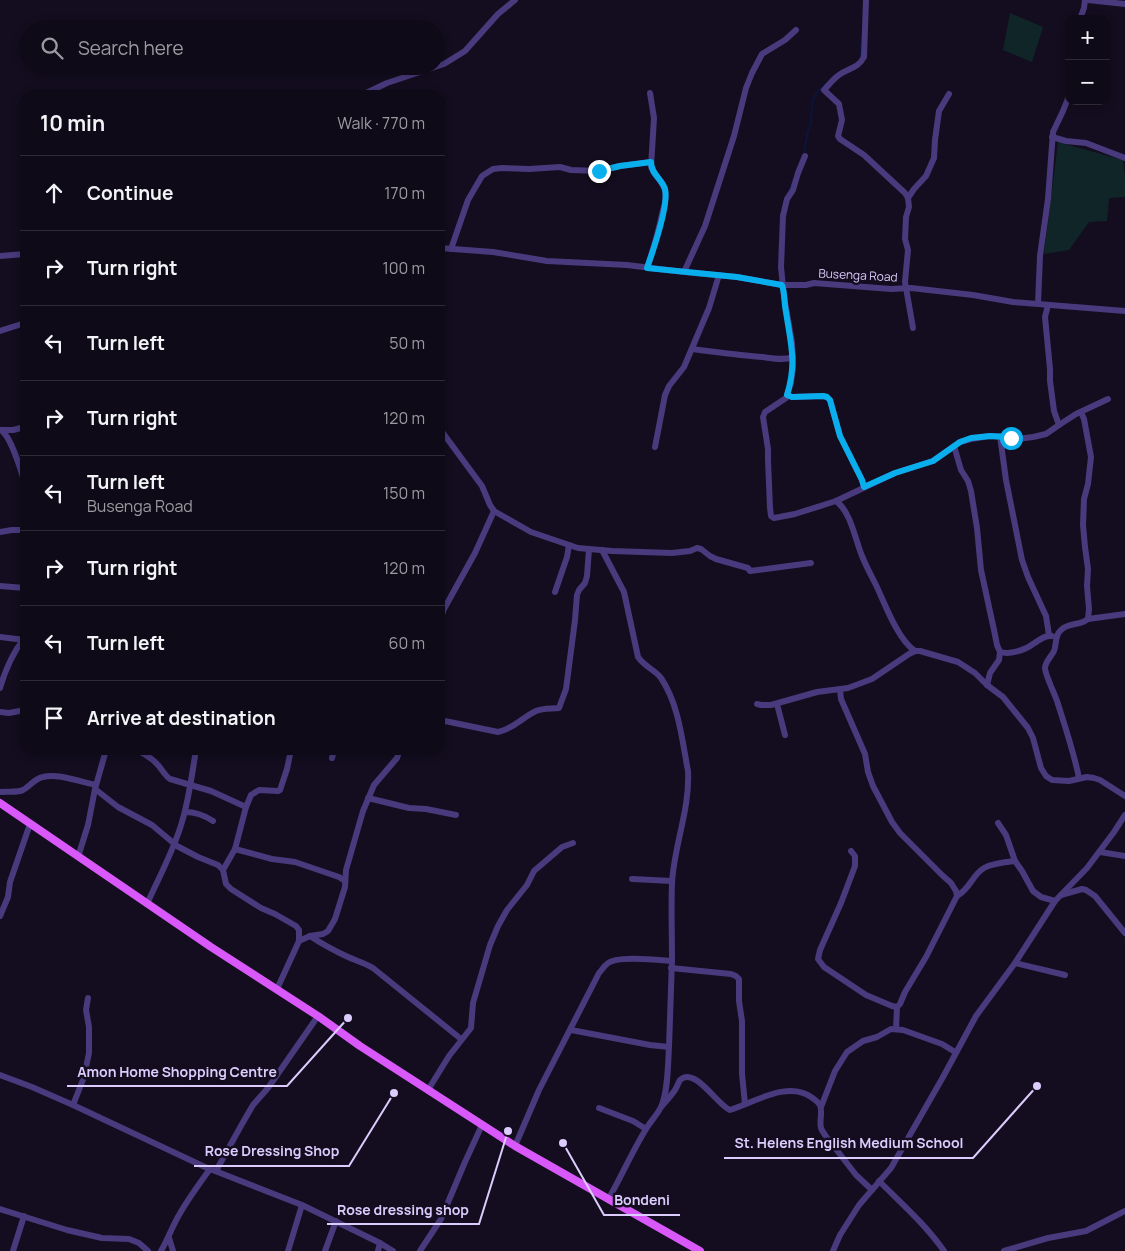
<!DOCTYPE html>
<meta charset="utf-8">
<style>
body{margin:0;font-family:Manrope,sans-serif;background:#1c1824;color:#f1f3f6}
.controls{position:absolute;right:15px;top:15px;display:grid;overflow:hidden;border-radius:10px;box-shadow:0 2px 8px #0003}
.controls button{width:45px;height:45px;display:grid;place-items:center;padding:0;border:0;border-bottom:1px solid #2e2b36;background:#0e0a17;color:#f1f3f6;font:25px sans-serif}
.stop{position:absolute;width:15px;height:15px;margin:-11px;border:4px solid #09aeed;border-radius:50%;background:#fff}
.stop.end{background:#09aeed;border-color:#fff;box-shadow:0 1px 5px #0008}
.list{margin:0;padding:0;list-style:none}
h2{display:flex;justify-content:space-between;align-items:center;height:65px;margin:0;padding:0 20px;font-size:21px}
h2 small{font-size:16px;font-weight:400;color:#9b9aa1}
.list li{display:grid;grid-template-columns:32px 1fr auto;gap:15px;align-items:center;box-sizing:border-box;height:75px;padding:0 20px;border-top:1px solid #2e2b36}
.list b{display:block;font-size:19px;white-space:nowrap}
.list p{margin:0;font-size:16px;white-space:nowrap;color:#9b9aa1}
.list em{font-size:16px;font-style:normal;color:#9b9aa1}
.icon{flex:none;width:28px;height:28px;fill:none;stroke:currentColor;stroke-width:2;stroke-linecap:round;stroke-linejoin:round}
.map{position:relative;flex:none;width:1125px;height:1251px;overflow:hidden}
.search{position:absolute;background:#0e0a17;box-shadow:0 2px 8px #0003;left:20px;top:20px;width:425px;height:55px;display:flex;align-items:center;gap:12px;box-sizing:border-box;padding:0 18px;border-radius:28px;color:#9b9aa1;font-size:19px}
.panel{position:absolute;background:#0e0a17;box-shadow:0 2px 8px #0003;left:20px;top:90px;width:425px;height:665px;border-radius:15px}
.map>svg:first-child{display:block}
.green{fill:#102528}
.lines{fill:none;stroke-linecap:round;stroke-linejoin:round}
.stream{stroke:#0b143a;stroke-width:2}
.minor{stroke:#483a7c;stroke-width:6}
.major{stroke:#d958f9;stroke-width:8}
.route{stroke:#09aeed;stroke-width:6}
.labels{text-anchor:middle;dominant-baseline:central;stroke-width:5;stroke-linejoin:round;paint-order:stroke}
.street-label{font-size:12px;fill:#dbccfd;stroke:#130d1f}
.leader{fill:none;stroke:#dbccfd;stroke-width:2}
.callout-dot{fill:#dbccfd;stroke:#130d1f;stroke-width:2}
.callout-label{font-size:14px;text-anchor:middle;font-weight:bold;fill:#dbccfd;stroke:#130d1f;stroke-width:5;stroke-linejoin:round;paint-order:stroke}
</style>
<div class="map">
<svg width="1125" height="1251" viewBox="0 0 1125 1251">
<rect width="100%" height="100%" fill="#130d1f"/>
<g class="green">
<polygon points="1010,13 1043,27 1032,62 1003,50"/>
<polygon points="1058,142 1123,160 1125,177 1125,197 1109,198 1107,221 1089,222 1069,250 1044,254"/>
</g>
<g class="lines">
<g class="stream">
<polyline points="860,60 862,37"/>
<polyline points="804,153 808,131 811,123 812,103 816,94 826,83"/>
<polyline points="789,190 793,180"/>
</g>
<g class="minor">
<path d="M 866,0 L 864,57 C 858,69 848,68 839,75 C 833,79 829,85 824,90 L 839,104 L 842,120 L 838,136 L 840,139 L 864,155 L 905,193 L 908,198 L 909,207 L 906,217 L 905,239 L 908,250 L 905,282 L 913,328"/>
<polyline points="1088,0 1125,4"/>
<polyline points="1080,19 1084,8 1085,0"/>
<polyline points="362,95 387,83 444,64 465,51 498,14 515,0"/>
<polyline points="1052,137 1066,141 1086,143 1125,158"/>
<polyline points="805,156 798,173 793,190 787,199 783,216 781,267 784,297 792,342 793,366 792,374 791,383 786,398 765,412 763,417 768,449 768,460 770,508 771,516 774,518 795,514 836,501 895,473 933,461 960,442 971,439 990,436 1006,437 1017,439 1033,437 1046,434 1059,425 1054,411 1050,381 1050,369 1045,317 1048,305"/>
<polyline points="908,198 914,189 926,176 934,158 935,140 939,111 949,94"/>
<polyline points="440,248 493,252 547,261 627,265 684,272 737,277 782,285 806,285 814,283 891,289 911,288 973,295 1013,302 1125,311"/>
<polyline points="451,249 468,200 482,176 493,169 502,168 529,169 560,167 571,170 599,171 620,166 651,162"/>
<polyline points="0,256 25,254"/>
<path d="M 647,268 C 653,250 658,233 662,214 C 664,207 667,198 665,191 C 663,181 654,176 651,167 L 654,118 L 650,93"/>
<polyline points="684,272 705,226 734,136 746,88 752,73 762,54 785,40 796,30"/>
<polyline points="1038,304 1040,256 1048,199 1053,132 1063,111 1069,96"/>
<polyline points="0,331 25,323"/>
<path d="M 692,349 C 715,352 738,355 762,357 C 771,358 783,361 793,357"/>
<polyline points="787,395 792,397 823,396 827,397 830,400 840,436 862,480 864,487"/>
<polyline points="1081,412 1084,419 1091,457 1088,484 1084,499 1083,525 1085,547 1088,569 1087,586 1089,609 1088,619"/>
<polyline points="1059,425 1076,414 1108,399"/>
<polyline points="440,429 482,486 490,505 494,511 531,532 578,548 589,549 612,551 672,553 690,551 697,548 701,549 710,556 716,559 748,568 750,571 811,563"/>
<polyline points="0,430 13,430 25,427"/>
<path d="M 1,430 C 12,438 21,471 25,484"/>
<polyline points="1000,436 1006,480 1022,560 1028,577 1046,616 1049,635"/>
<polyline points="954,446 961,470 968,481 971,491 977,528 981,570 994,630 997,645 1000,652 999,660 990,673 987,685"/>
<polyline points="655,447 665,395 669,386 684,367 709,308 719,275"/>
<path d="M 836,501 C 851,512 855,539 862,556 C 866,566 871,575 876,585 C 885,604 898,640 915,651"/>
<polyline points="0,532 12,530 25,530"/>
<path d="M 602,550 L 624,592 L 638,657 C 645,667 655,670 661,678 C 679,705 682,740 688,771 C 690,810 674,845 672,883 C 671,909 672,934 672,960 C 671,989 670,1018 669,1047 C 668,1063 668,1093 661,1107 C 657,1115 650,1122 646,1129 C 632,1152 621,1177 608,1200"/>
<polyline points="0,586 25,588"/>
<polyline points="555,592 567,557 569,545"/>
<polyline points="440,620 444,609 475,553 494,511"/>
<polyline points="0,637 25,640"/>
<path d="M 1000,652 C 1010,655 1025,650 1033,644 C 1040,640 1044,635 1052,636"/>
<path d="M 0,688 C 5,671 12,654 23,640"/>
<polyline points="840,690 841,699 865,754 868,772 873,786 892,822 900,833 942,875 951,883 956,891 957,896"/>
<polyline points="757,704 761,705 771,705 817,692 848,688 872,679 909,654 915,651 920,651 958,662 975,673 987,685 1003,697 1028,728 1033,738 1041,768 1046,776 1052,780 1069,781 1087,777 1094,778 1100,780 1125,796"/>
<polyline points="777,704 785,735"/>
<polyline points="0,712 9,713 25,710"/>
<path d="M 440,720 L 498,732 C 513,729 523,717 536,711 C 543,708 552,709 559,708 L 566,689 L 575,620 L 577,595 L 579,590 L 585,583 L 587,576 L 589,549"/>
<path d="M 137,750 C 144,754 151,757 157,764 C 162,769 164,775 170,779 L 211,791 L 246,807"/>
<polyline points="332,758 334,750"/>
<path d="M 1079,778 C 1074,753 1066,729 1058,704 C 1056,696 1045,675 1045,668 C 1045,662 1051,657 1054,651 C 1057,644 1054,636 1061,630 C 1069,622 1080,626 1088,619 L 1125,614"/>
<polyline points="95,789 118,807 152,825 177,846 198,857 218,865 223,870 226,884 231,889 261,908 275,914 296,926 299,930 299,941 277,989"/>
<path d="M 0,792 C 7,791 17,793 23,790 C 30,786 34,779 43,777 C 58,773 80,782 96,785"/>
<polyline points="368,798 409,808 426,809 456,815"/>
<path d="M 185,812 C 196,812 204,815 213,821"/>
<polyline points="998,823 1006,835 1015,861 1022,871 1033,891 1041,897 1055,901"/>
<polyline points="235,849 272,859 295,862 339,877 345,881"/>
<path d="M 851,851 L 855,856 L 855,866 L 841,903 L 820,950 L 818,959 L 824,967 L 866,995 L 892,1006 L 897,1007 L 900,1004 L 905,992 L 926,957 L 957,896 C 971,888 972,875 984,868 C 993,863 1006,862 1015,861"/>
<polyline points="1100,852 1125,856"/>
<polyline points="78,857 88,825 95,789 106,750"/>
<polyline points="223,870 235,849 246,807 251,795 259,790 278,791 280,790 287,769 291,750"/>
<polyline points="632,879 672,881"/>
<polyline points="1061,895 1082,889 1086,890 1095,896 1125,933"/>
<path d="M 147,904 C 159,877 174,850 182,822 C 189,799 192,774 196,750"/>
<polyline points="0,916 8,897 10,882 30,824"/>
<path d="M 310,936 C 322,944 335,951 348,957 C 357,961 365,963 373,968 L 461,1039"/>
<polyline points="299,941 310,936 323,934 328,931 335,919 345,887 346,870 363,811 374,785 397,758 400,750"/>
<polyline points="1015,963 1065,975"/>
<polyline points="671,968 731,974 736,976 739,979 739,1001 742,1021 742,1074 745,1104"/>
<polyline points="896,1029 897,1007"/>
<polyline points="571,1030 650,1045 669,1047"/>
<polyline points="0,1075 32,1087 73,1105 205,1167 302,1205 380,1243 393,1251"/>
<polyline points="428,1090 449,1056 471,1028 473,1003 490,945 498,926 507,910 527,885 534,871 562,847 573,843"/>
<polyline points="73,1105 84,1077 89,1053 89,1027 86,1010 88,998"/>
<path d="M 662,1106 C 666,1101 671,1096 675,1090 C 677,1087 678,1083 680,1080 C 695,1066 717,1105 730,1110 C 753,1103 788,1080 811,1097 C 814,1099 818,1102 820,1105 C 823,1112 819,1121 821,1128 C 822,1131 824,1133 825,1135 L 856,1175 L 872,1190"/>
<polyline points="821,1107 835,1071 847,1052 863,1041 877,1037 891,1029 903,1030 942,1044 955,1052"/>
<polyline points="599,1108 633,1121 646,1129"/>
<path d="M 515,1146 L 539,1090 L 599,973 C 602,970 604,966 607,964 C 616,955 658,960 672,961"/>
<polyline points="216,1171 242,1124 253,1105 268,1088 318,1016"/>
<path d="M 879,1181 C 901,1203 926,1225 944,1251"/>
<polyline points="0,1209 67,1230 102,1238 129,1239 139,1243 148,1251"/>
<polyline points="169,1238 173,1251"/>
<polyline points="13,1251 24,1216"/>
<path d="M 161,1251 C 168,1239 172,1227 179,1215 C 188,1199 199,1184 210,1169"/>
<polyline points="288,1251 302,1205"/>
<polyline points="325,1251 336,1221"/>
<polyline points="378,1251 380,1243"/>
<polyline points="420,1251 441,1219 465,1162 482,1125"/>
<polyline points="833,1251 840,1235 859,1205 891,1168 943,1077 976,1016 1015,963 1055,901 1087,868 1114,832 1125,815"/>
<polyline points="1004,1251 1048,1238 1086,1231 1125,1211"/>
</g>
<polyline class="major" points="0,803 211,947 318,1016 360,1046 515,1146 700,1251"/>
</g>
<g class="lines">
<path class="route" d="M 599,171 L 620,166 L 651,162 C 651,174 662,179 665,189 C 669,205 653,251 647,268 L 737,277 L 782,285 C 785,293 784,303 786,312 C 791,345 797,363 787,395 L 792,397 L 823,396 L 827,397 L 830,400 L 840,436 L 862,480 L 864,487 L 895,473 L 933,461 L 960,442 L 971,438 L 990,436 L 1006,437 L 1011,438"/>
</g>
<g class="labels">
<g class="street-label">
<text transform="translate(858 275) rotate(3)">Busenga Road</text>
</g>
</g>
<path class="leader" d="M348 1018L287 1086H67M1037 1086L973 1158H724M394 1093L349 1166H194M563 1143L604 1215H680M508 1131L479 1224H327"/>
<g class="callout-dot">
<circle cx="348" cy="1018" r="5"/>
<circle cx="1037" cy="1086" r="5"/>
<circle cx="394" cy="1093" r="5"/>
<circle cx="563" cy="1143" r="5"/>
<circle cx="508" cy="1131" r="5"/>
</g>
<g class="callout-label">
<text x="177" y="1077">Amon Home Shopping Centre</text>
<text x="849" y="1148">St. Helens English Medium School</text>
<text x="272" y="1156">Rose Dressing Shop</text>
<text x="642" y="1205">Bondeni</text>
<text x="403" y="1215">Rose dressing shop</text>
</g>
</svg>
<div class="controls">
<button>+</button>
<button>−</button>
</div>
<div class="stop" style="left:1011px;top:438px"></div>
<div class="stop end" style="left:599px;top:171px"></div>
<div class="search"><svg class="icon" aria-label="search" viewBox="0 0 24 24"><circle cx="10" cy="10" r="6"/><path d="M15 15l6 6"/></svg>Search here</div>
<section class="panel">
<h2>10 min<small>Walk · 770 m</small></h2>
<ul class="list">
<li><svg class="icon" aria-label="ahead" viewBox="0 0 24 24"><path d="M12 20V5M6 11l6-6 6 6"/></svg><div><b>Continue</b></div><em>170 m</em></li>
<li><svg class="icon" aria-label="right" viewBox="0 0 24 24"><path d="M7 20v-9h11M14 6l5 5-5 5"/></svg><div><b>Turn right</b></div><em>100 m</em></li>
<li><svg class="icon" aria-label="left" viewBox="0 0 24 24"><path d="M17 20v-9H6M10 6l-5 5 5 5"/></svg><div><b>Turn left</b></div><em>50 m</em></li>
<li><svg class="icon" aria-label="right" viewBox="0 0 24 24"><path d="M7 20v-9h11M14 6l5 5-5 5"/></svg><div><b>Turn right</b></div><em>120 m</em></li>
<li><svg class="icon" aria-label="left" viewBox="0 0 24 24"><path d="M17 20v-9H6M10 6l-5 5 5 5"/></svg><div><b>Turn left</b><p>Busenga Road</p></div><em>150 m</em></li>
<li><svg class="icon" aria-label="right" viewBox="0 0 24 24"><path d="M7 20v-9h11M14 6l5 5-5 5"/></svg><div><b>Turn right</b></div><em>120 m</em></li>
<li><svg class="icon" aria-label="left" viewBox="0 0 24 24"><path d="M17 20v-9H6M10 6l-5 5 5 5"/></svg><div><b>Turn left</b></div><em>60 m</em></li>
<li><svg class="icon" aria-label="arrive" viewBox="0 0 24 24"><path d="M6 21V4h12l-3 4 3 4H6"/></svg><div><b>Arrive at destination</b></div></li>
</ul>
</section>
</div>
